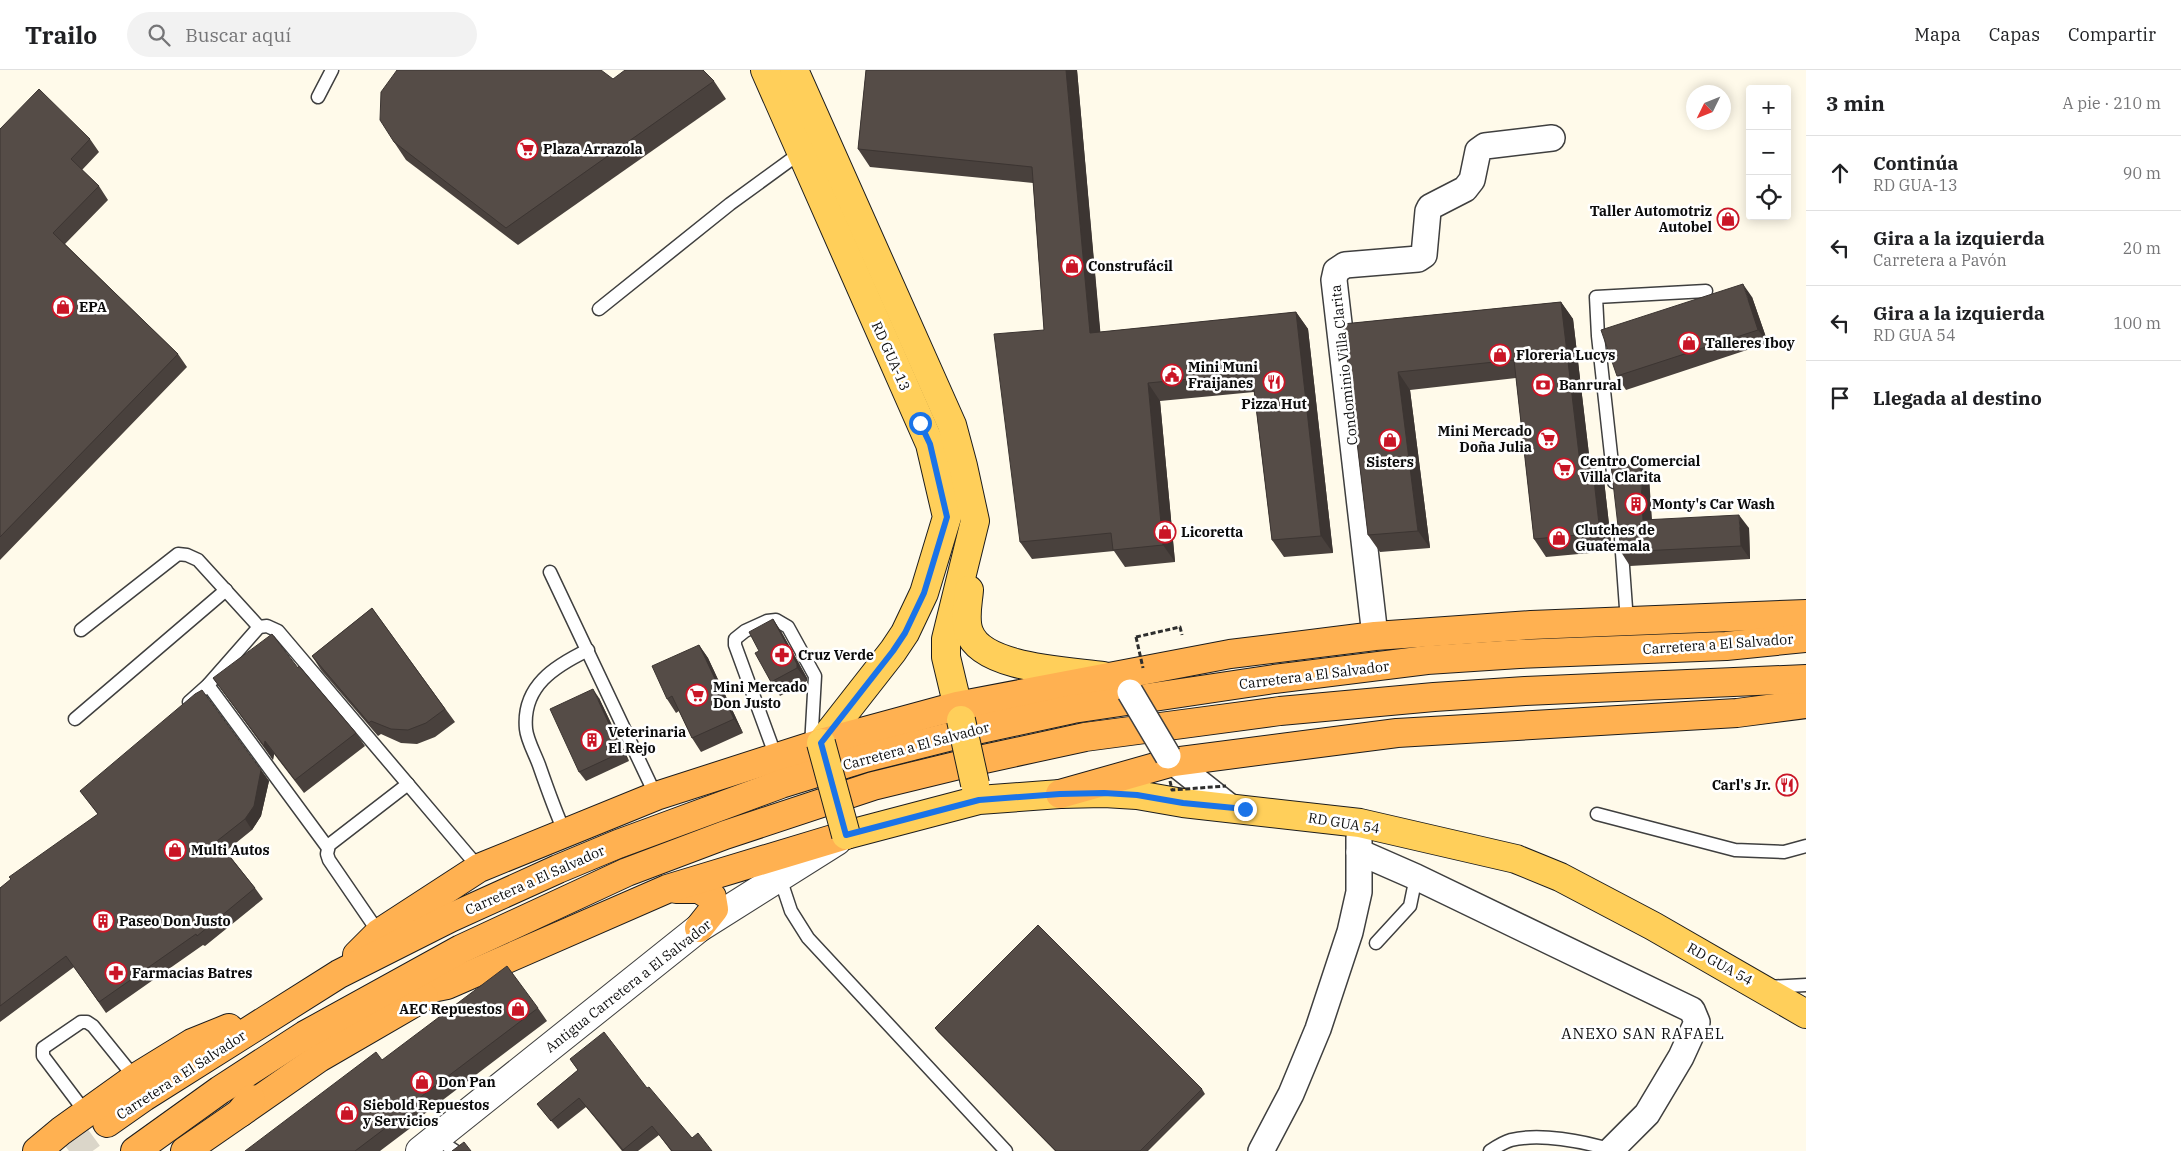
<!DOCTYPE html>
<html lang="es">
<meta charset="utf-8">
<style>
body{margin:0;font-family:"IBM Plex Serif",serif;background:#f2f2f2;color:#202124}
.controls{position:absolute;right:15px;top:15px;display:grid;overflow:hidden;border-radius:5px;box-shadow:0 2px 12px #0003}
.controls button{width:45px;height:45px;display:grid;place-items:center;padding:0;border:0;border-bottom:1px solid #e0e0e0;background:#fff;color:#202124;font:25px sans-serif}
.compass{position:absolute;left:1686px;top:15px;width:45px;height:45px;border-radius:50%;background:#fff;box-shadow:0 2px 12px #0003;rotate:227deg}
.stop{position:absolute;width:15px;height:15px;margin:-11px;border:4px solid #1a73e8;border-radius:50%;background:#fff}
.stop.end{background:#1a73e8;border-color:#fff;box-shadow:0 1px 5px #0008}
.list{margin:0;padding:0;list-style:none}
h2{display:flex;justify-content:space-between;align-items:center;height:65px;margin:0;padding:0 20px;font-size:21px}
h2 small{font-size:16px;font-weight:400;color:#757577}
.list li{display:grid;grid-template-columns:32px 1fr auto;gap:15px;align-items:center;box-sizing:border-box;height:75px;padding:0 20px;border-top:1px solid #e0e0e0}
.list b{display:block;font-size:19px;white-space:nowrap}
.list p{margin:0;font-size:16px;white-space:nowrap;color:#757577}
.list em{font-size:16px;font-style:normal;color:#757577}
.icon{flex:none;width:28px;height:28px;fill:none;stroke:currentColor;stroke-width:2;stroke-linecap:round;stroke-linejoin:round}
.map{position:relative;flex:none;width:1806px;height:1081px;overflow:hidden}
header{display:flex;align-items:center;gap:30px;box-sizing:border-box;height:70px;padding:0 25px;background:#fff;border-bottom:1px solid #e0e0e0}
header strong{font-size:24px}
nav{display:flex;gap:28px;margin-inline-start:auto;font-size:18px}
.search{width:350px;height:45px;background:#f2f2f2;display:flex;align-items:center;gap:12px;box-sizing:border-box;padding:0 18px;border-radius:28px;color:#757577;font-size:19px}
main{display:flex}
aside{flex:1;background:#fff}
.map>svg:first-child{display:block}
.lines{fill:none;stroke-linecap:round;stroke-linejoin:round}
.trunk-tunnel{stroke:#dbd6c9;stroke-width:28;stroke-dasharray:28 14;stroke-linecap:butt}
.service-casing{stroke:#3f3f3f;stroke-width:15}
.minor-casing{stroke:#3f3f3f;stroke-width:28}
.tertiary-casing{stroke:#3f3f3f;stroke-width:30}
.primary-casing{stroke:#1d1d1d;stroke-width:30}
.trunk-casing{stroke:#1d1d1d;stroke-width:30}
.path{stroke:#2e2e2e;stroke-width:3;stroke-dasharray:5 2.5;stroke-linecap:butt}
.service{stroke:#fff;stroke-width:12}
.minor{stroke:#fff;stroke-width:25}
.tertiary{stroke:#fff;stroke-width:28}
.primary{stroke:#ffcf5a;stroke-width:28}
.trunk{stroke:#ffb151;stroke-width:28}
.minor-bridge-casing{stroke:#3f3f3f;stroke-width:28;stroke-linecap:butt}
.primary-bridge-casing{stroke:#1d1d1d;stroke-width:30;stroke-linecap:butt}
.path-bridge{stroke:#2e2e2e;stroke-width:3;stroke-dasharray:5 2.5;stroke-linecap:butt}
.minor-bridge{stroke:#fff;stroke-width:25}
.primary-bridge{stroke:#ffcf5a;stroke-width:28}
.wall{fill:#49413d}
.shaded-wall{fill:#3c3532}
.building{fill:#554c47;stroke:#3c3532}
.route{stroke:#1a73e8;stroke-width:6}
.labels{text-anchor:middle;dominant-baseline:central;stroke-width:5;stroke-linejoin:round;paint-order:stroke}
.poi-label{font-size:14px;font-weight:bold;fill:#0c0c0c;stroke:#fff;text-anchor:start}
.street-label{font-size:14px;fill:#0c0c0c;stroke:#fff}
.neighbourhood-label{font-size:15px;letter-spacing:1px;fill:#0c0c0c;stroke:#fff}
</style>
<header>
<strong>Trailo</strong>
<div class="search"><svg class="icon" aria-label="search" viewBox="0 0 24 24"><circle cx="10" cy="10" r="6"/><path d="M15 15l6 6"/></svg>Buscar aquí</div>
<nav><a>Mapa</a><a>Capas</a><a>Compartir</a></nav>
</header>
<main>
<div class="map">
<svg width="1806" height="1081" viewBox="0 0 1806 1081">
<rect width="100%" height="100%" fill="#fffaea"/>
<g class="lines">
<polyline class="trunk-tunnel" points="69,1081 107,1053"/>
<g class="service-casing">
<g id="service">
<polyline points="318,27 332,0"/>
<polyline points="599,239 730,134 800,83"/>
<polyline points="1614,412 1598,266 1596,227 1706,221"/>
<polyline points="1621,469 1627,552"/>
<polyline points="550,502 656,726"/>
<polyline points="81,560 178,484 187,485 198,490 259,557"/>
<polyline points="208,615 328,778"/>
<polyline points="189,632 208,615 259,557 267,556 278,561 479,798"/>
<polyline points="75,649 226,520"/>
<polyline points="776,687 735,575 735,569 745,561 767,551 776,550 788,557 815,606 811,676"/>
<polyline points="1597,744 1735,780 1784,782 1806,776"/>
<path d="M 565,763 C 555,741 547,718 539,695 C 535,684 527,670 526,659 C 522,616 555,596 588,580"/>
<polyline points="780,808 791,841 808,868 1006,1081"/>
<polyline points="379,863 329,790 327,784 329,775 408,714"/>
<polyline points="1376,873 1410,836 1416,807"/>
<polyline points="1768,917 1806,915"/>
<polyline points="86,1043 43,986 43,978 81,952 87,952 93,956 135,1008"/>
<polyline points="439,1067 449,1077 455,1081"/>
<path d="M 1490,1081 C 1496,1077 1504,1072 1511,1070 C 1540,1063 1583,1071 1611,1080"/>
</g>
</g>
<g class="minor-casing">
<g id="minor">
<polyline points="1375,566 1334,210 1336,201 1345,195 1418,189 1424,185 1428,141 1430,137 1465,119 1472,110 1478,81 1485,76 1552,68"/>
<polyline points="1168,686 1173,692 1230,737"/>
<polyline points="1359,782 1416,807 1692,940 1697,952 1681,987 1647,1044 1610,1081"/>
<polyline points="1261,1081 1291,1024 1318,959 1350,862 1359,822 1359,768"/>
</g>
</g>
<g class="tertiary-casing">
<polyline id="tertiary" points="420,1081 699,858 837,771"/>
</g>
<g class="primary-casing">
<g id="primary">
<polyline points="765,0 930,374 947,447 924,523 905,563 893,581 821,673"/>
<polyline points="794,0 952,355 963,396 975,451 946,569 946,587 961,650"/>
<path d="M 969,520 C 968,533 964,549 969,562 C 982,599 1070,601 1104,606"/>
<polyline points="846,765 979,730 1060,724 1104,723 1137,725 1183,733 1360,753 1516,789 1560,807 1653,856 1806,944"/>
</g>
</g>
<g class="trunk-casing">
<g id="trunk">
<polyline points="1060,724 1173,692 1397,663 1737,643 1806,634"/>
<polyline points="676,819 699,819 712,827 714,839 699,858"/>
<polyline points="357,885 379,863 479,798 656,726 821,673 957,636 1230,584 1375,566 1531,555 1806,544"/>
<polyline points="392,926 447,915 667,819 846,765"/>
<polyline points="240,1043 319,988 424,927"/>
<polyline points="107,1053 144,1027 339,904 450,848 558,799 618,774 781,714 865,688 976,660 1073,639 1274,609 1427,590 1519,584 1726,576 1806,568"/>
<polyline points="37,1081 61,1061 135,1008 192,973 229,958"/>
<polyline points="135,1081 220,1020 305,965 461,879 627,802 725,765 873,716 984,689 1085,667 1280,641 1434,627 1525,621 1806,609"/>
<polyline points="185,1081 240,1043 251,1029"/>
</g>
</g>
<polyline class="path" points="1136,567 1180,557 1182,565"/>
<use href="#service" class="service"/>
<use href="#minor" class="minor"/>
<use href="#tertiary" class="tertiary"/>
<use href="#primary" class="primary"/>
<use href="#trunk" class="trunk"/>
<g class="minor-bridge-casing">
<polyline id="minor-bridge" points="1130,622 1168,686"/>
</g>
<g class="primary-bridge-casing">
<g id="primary-bridge">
<polyline points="961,650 975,714"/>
<polyline points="821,673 846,765"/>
</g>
</g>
<g class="path-bridge">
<polyline points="1136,567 1143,598"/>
<polyline points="1170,711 1172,720 1226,716"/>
</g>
<use href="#minor-bridge" class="minor-bridge"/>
<use href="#primary-bridge" class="primary-bridge"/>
</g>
<g class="wall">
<polygon points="866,0 1077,0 1100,262 1296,242 1308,259 1333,483 1284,487 1272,470 1254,322 1160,331 1175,492 1125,497 1114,481 1032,489 1020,472 1044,260 1033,113 870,97 858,79"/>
<polygon points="613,9 714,11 726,29 518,175 406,90 394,72"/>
<polygon points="0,59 90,69 99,82 82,100 99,116 108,130 65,174 178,284 187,297 0,490"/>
<polygon points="1752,227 1768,273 1626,320 1617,306"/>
<polygon points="1561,232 1573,249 1590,393 1604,410 1612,481 1546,487 1534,469 1516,308 1410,320 1430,478 1380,482 1368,465 1343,254"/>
<polygon points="1649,407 1652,449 1749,458 1750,489 1630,496 1621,482"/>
<polygon points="372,538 455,652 435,667 417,674 401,673 381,664 378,666 321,600 312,586"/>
<polygon points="773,549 782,563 807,608 807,611 780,626 771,612 759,581"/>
<polygon points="699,575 708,588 743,663 701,682 692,668 679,641 676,643 667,629"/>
<polygon points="298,598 356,663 365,676 304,723 274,684 273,690 213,608"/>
<polygon points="599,628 629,691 586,711 579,702"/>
<polygon points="261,700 269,711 261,746 252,760 226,781 255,818 263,829 205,876 203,875 106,943 74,897 0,952 0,818 98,744 80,721"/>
<polygon points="538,938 547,951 423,1045 425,1047 380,1081 245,1081 382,990"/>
<polygon points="935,958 1202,1019 1205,1024 1148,1081 1055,1081 938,962"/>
<polygon points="570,989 647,1018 692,1068 712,1081 671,1081 659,1065 638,1081 622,1081 586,1037 558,1059 537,1034 578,1000"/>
</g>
<g class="shaded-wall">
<polygon points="1066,0 1077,0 1102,280 1090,263"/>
<polygon points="1743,214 1752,227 1768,273 1758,260"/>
<polygon points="1561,232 1573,249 1592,410 1580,393"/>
<polygon points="1296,242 1308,259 1333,483 1321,466"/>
<polygon points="1398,302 1410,320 1430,478 1418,461"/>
<polygon points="1148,313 1160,331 1175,492 1163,475"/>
<polygon points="1592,392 1604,410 1612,481 1600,463"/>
<polygon points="1640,394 1649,407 1652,463 1643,450"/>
<polygon points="1739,445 1749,458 1750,489 1741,476"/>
<polygon points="773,549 782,563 807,608 807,611 797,598"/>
<polygon points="699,575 708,588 743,663 734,649"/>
<polygon points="593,619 599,628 629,691 622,682"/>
<polygon points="265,671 274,684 273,690 264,676"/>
<polygon points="261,700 269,711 261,746 252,760 245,749"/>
</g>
<g class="building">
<polygon points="397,0 601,0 613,9 625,0 703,0 714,11 506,158 394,72 380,50 381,22"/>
<polygon points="866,0 1066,0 1090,263 1296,242 1321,466 1272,470 1252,303 1148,313 1163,475 1113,480 1111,463 1020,472 994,264 1044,260 1032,97 858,79"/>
<polygon points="39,19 90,69 71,89 99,116 53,163 178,284 0,467 0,59"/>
<polygon points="1743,214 1758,260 1617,306 1601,260"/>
<polygon points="1561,232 1580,393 1592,392 1600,463 1534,469 1514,290 1398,302 1418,461 1368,465 1343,254"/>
<polygon points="1640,394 1643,450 1739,445 1741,476 1621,482 1611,395"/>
<polygon points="372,538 445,639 426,653 408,660 391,659 371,651 369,653 312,586"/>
<polygon points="773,549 797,594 797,598 771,612 755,583 759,581 749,562"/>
<polygon points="272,564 298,598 299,596 356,663 295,710 265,671 264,676 213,608"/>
<polygon points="699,575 734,649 692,668 672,626 667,629 652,596"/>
<polygon points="593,619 622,682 579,702 550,639"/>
<polygon points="202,620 261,700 254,736 245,749 217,771 255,818 197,866 196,864 99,932 66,886 0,936 0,818 11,809 9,807 98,744 80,721 195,624"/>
<polygon points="1038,855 1202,1019 1140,1081 1056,1081 935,958"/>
<polygon points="507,896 538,938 414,1032 416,1035 355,1081 245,1081 376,982 382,990"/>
<polygon points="604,962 647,1018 649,1017 692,1068 698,1063 712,1081 672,1081 652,1056 623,1080 579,1028 551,1051 537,1034 578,1000 570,989"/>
<polygon points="464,1072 471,1081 452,1081"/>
</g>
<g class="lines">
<polyline class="route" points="920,353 930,374 947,447 924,523 905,563 893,581 821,673 846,765 979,730 1060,724 1104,723 1137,725 1183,733 1245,739"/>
</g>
<defs>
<g id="supermarket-ring" transform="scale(1.125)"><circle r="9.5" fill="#fff" stroke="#ca1526" stroke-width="1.5"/><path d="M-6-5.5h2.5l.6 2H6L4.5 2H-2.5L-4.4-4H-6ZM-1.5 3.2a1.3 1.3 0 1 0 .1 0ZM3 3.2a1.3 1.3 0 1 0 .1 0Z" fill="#ca1526"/></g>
<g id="shop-ring" transform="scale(1.125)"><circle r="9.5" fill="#fff" stroke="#ca1526" stroke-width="1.5"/><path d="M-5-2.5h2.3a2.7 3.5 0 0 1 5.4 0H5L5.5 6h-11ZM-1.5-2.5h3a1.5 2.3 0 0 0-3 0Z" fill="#ca1526"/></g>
<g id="civic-ring" transform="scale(1.125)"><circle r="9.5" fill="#fff" stroke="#ca1526" stroke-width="1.5"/><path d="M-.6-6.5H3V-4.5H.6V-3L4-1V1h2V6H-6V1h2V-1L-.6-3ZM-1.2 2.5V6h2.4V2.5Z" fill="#ca1526"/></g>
<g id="restaurant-ring" transform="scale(1.125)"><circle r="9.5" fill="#fff" stroke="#ca1526" stroke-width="1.5"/><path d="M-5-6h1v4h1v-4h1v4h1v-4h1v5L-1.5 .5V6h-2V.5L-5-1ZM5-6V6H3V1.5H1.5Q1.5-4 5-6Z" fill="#ca1526"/></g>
<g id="bank-ring" transform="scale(1.125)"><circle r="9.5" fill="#fff" stroke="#ca1526" stroke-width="1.5"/><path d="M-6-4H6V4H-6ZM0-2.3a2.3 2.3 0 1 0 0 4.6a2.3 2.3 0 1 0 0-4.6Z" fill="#ca1526"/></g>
<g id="building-ring" transform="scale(1.125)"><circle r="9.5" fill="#fff" stroke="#ca1526" stroke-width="1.5"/><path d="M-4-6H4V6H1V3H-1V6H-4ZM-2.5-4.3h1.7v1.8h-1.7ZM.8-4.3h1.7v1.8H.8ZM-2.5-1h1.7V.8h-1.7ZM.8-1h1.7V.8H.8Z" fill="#ca1526"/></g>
<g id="pharmacy-ring" transform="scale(1.125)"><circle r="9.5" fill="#fff" stroke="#ca1526" stroke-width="1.5"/><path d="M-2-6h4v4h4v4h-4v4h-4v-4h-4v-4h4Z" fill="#ca1526"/></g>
</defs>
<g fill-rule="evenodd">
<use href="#supermarket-ring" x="527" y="79"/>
<use href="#shop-ring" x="1728" y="149"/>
<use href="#shop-ring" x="1072" y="196"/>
<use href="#shop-ring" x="63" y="237"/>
<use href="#shop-ring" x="1689" y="273"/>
<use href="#shop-ring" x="1500" y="285"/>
<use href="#civic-ring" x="1172" y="305"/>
<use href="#restaurant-ring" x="1274" y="312"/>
<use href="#bank-ring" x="1543" y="315"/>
<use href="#supermarket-ring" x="1548" y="369"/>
<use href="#shop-ring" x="1390" y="370"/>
<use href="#supermarket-ring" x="1564" y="399"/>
<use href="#building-ring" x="1636" y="434"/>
<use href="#shop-ring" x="1165" y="462"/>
<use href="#shop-ring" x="1559" y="468"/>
<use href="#pharmacy-ring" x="782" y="585"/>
<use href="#supermarket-ring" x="697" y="625"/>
<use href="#building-ring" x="592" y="670"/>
<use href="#restaurant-ring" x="1787" y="715"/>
<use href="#shop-ring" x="175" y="780"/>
<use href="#building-ring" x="103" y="851"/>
<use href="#pharmacy-ring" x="116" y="903"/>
<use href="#shop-ring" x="518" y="939"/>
<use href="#shop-ring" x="422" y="1012"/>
<use href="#shop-ring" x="347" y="1043"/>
</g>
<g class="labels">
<g class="poi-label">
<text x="543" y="79">Plaza Arrazola</text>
<text x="1712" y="141" text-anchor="end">Taller Automotriz<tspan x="1712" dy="16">Autobel</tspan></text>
<text x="1088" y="196">Construfácil</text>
<text x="79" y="237">EPA</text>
<text x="1705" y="273">Talleres Iboy</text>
<text x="1516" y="285">Floreria Lucys</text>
<text x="1188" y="297">Mini Muni<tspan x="1188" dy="16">Fraijanes</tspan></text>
<text x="1559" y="315">Banrural</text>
<text x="1274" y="334" text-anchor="middle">Pizza Hut</text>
<text x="1532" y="361" text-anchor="end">Mini Mercado<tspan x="1532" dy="16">Doña Julia</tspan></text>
<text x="1580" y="391">Centro Comercial<tspan x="1580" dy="16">Villa Clarita</tspan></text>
<text x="1390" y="392" text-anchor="middle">Sisters</text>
<text x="1652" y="434">Monty's Car Wash</text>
<text x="1575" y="460">Clutches de<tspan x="1575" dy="16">Guatemala</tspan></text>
<text x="1181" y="462">Licoretta</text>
<text x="798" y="585">Cruz Verde</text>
<text x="713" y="617">Mini Mercado<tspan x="713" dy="16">Don Justo</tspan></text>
<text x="608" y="662">Veterinaria<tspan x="608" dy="16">El Rejo</tspan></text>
<text x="1771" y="715" text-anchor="end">Carl's Jr.</text>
<text x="191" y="780">Multi Autos</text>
<text x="119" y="851">Paseo Don Justo</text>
<text x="132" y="903">Farmacias Batres</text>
<text x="502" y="939" text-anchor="end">AEC Repuestos</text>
<text x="438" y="1012">Don Pan</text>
<text x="363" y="1035">Siebold Repuestos<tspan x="363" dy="16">y Servicios</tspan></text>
</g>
<g class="street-label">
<text transform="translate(891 286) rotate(66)">RD GUA-13</text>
<text transform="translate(1344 295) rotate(-96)">Condominio Villa Clarita</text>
<text transform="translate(1718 574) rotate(-4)">Carretera a El Salvador</text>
<text transform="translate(1314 605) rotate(-7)">Carretera a El Salvador</text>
<text transform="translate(916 676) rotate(-15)">Carretera a El Salvador</text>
<text transform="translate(1344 753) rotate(9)">RD GUA 54</text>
<text transform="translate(535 810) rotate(-24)">Carretera a El Salvador</text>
<text transform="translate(1720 894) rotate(29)">RD GUA 54</text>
<text transform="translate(628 916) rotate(-38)">Antigua Carretera a El Salvador</text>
<text transform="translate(181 1005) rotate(-33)">Carretera a El Salvador</text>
</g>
<g class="neighbourhood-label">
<text x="1643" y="963">ANEXO SAN RAFAEL</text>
</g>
</g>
</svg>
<div class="controls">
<button>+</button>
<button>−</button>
<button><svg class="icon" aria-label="locate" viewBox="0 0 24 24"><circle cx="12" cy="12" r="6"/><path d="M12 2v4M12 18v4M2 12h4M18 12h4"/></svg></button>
</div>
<svg class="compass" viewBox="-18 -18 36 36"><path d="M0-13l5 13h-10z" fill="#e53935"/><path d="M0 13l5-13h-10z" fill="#757577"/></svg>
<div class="stop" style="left:920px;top:353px"></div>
<div class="stop end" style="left:1245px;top:739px"></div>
</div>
<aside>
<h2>3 min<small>A pie · 210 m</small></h2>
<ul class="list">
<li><svg class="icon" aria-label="ahead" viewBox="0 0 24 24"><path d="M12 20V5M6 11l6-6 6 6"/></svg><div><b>Continúa</b><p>RD GUA-13</p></div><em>90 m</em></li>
<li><svg class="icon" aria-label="left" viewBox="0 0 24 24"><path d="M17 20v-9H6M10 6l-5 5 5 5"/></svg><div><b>Gira a la izquierda</b><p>Carretera a Pavón</p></div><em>20 m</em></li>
<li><svg class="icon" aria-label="left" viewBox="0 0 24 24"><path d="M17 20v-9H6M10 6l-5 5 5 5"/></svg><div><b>Gira a la izquierda</b><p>RD GUA 54</p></div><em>100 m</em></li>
<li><svg class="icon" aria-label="arrive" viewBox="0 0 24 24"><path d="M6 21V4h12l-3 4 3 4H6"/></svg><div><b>Llegada al destino</b></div></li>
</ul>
</aside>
</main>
